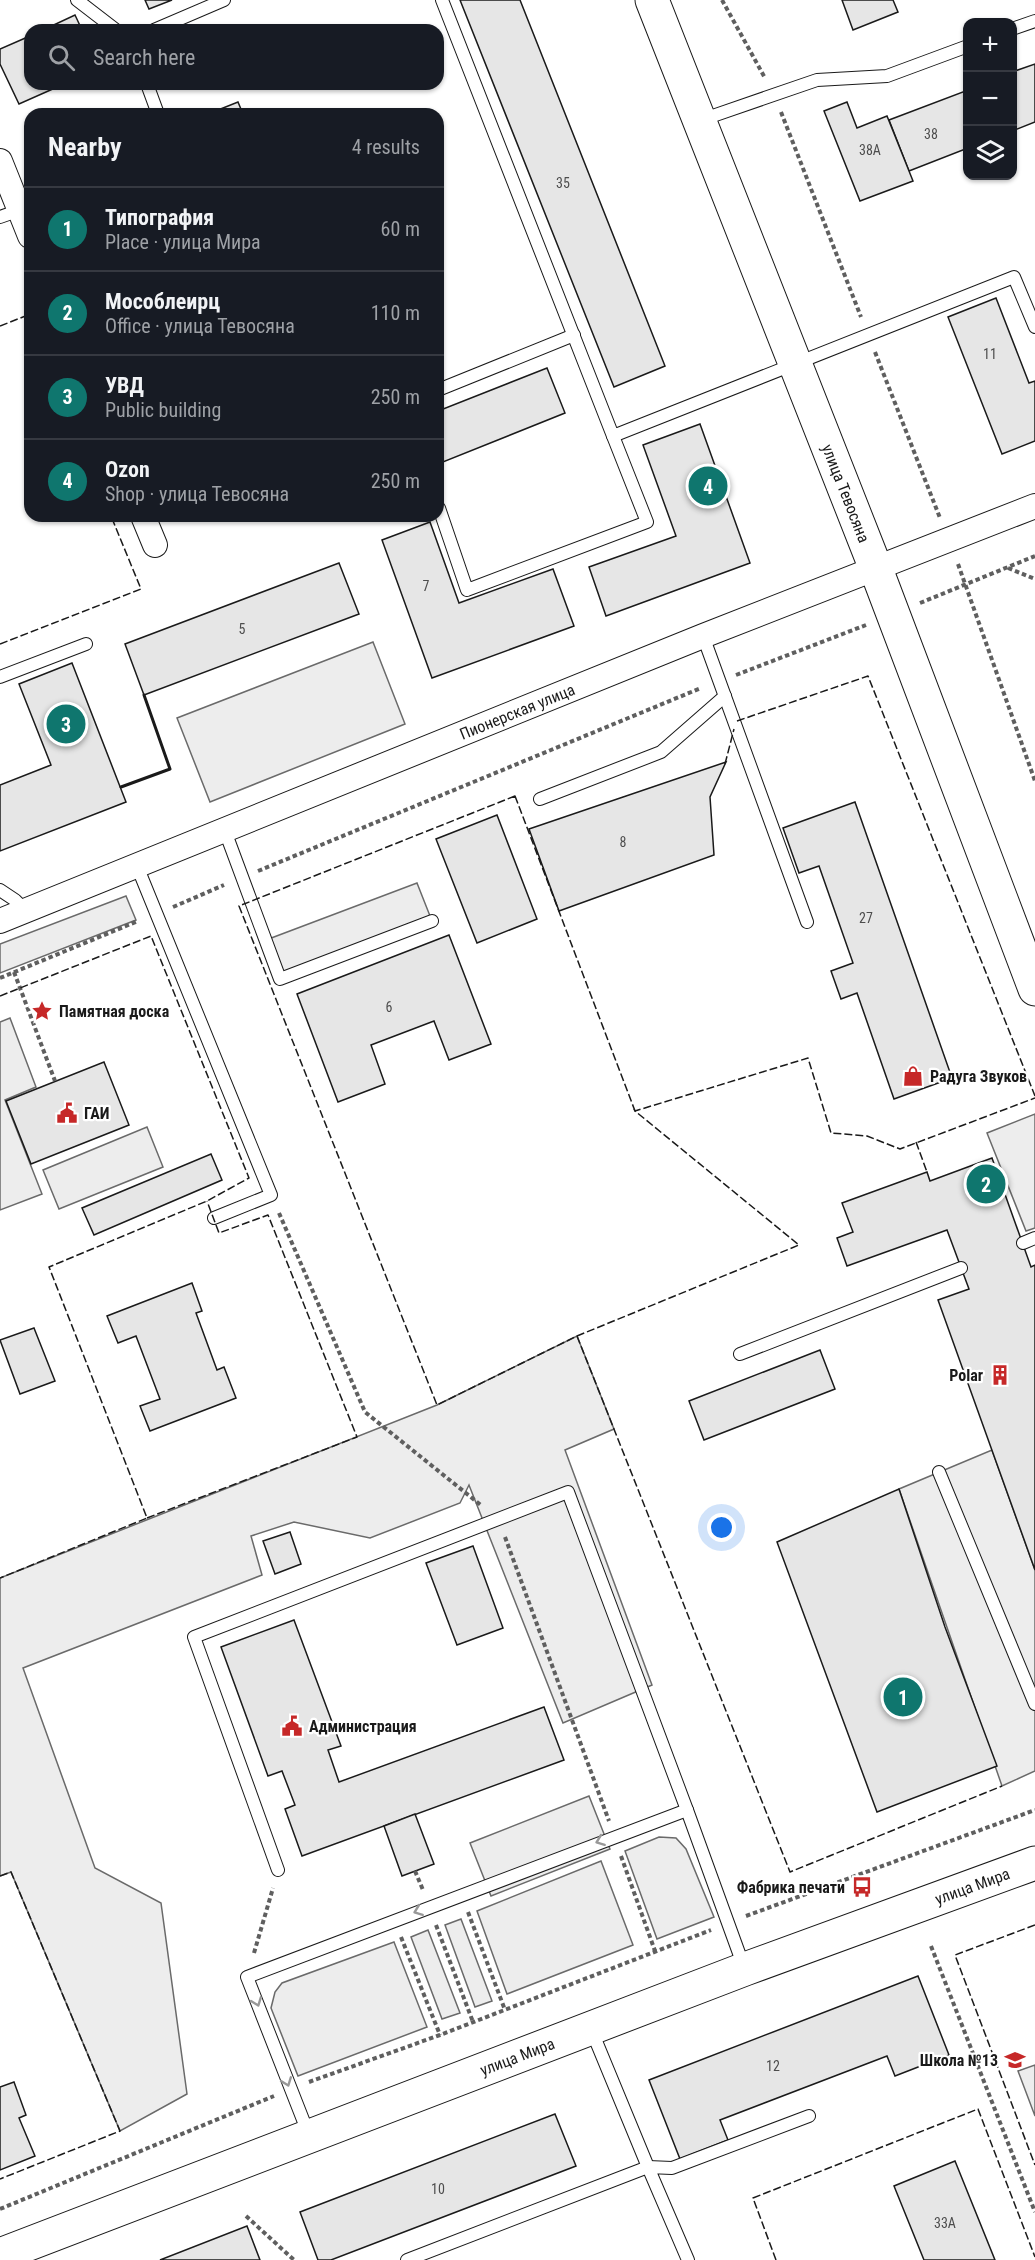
<!DOCTYPE html>
<meta charset="utf-8">
<style>
body{margin:0;font-family:"Roboto Condensed",sans-serif;background:#20242c;color:#f1f3f6}
.controls{position:absolute;right:18px;top:18px;display:grid;overflow:hidden;border-radius:12px;box-shadow:0 2px 4px #0004}
.controls button{width:54px;height:54px;display:grid;place-items:center;padding:0;border:0;border-bottom:2px solid #363941;background:#171b24;color:#f1f3f6;font:30px sans-serif}
.you{position:absolute;left:722px;top:1528px;width:21px;height:21px;margin:-15px;border:4px solid #fff;border-radius:50%;background:#1a73e8;box-shadow:0 0 0 9px #1a73e833}
.badge{display:grid;place-items:center;width:39px;height:39px;border-radius:50%;background:#0f766e;color:#fff;font-size:20px;font-weight:700}
.pin{position:absolute;translate:-50% -50%;border:3px solid #fff;box-shadow:0 2px 6px #0006}
.list{margin:0;padding:0;list-style:none}
h2{display:flex;justify-content:space-between;align-items:center;height:78px;margin:0;padding:0 24px;font-size:26px}
h2 small{font-size:20px;font-weight:400;color:#9ea1a6}
.list li{display:grid;grid-template-columns:39px 1fr auto;gap:18px;align-items:center;box-sizing:border-box;height:84px;padding:0 24px;border-top:2px solid #363941}
.list b{display:block;font-size:22px;white-space:nowrap}
.list p{margin:0;font-size:20px;white-space:nowrap;color:#9ea1a6}
.list em{font-size:20px;font-style:normal;color:#9ea1a6}
.icon{flex:none;width:33px;height:33px;fill:none;stroke:currentColor;stroke-width:2;stroke-linecap:round;stroke-linejoin:round}
.map{position:relative;flex:none;width:1035px;height:2260px;overflow:hidden}
.search{position:absolute;background:#171b24;box-shadow:0 2px 4px #0004;left:24px;top:24px;width:420px;height:66px;display:flex;align-items:center;gap:15px;box-sizing:border-box;padding:0 21px;border-radius:18px;color:#9ea1a6;font-size:22px}
.panel{position:absolute;background:#171b24;box-shadow:0 2px 4px #0004;left:24px;top:108px;width:420px;height:414px;border-radius:18px}
.map>svg:first-child{display:block}
.built{fill:#ededed;stroke:#6a6a6a;stroke-width:1.5}
.building{fill:#e6e6e6;stroke:#1a1a1a;stroke-width:1.5}
.lines{fill:none;stroke-linecap:round;stroke-linejoin:round}
.service-casing{stroke:#1a1a1a;stroke-width:14}
.minor-casing{stroke:#1a1a1a;stroke-width:26}
.secondary-casing{stroke:#1a1a1a;stroke-width:35}
.path{stroke:#5f5f5f;stroke-width:4;stroke-dasharray:4.5 3;stroke-linecap:butt}
.service{stroke:#fff;stroke-width:12}
.minor{stroke:#fff;stroke-width:24}
.secondary{stroke:#fff;stroke-width:33}
.fence{stroke:#1a1a1a;stroke-width:1.5;stroke-dasharray:8 3;stroke-linecap:butt}
.wall{stroke:#1a1a1a;stroke-width:3}
.oneway{stroke:#989898}
.labels{text-anchor:middle;dominant-baseline:central;stroke-width:4.5;stroke-linejoin:round;paint-order:stroke}
.number-label{font-size:14px;fill:#4d4d4d}
.street-label{font-size:16px;fill:#1a1a1a;stroke:#fff}
.poi-label{font-size:16px;font-weight:bold;fill:#1a1a1a;stroke:#fff;text-anchor:start}
</style>
<div class="map">
<svg width="1035" height="2260" viewBox="0 0 1035 2260">
<rect width="100%" height="100%" fill="#fff"/>
<g class="built">
<polygon points="373,642 405,724 210,802 177,718"/>
<polygon points="417,883 432,921 280,979 266,940"/>
<polygon points="126,896 136,920 0,973 0,944"/>
<polygon points="10,1018 36,1087 5,1100 42,1194 0,1210 0,1022"/>
<polygon points="1035,1114 1035,1228 1026,1231 987,1133"/>
<polygon points="147,1127 163,1167 59,1209 43,1170"/>
<polygon points="577,1336 614,1429 565,1450 652,1685 563,1723 469,1485 460,1503 370,1538 294,1522 251,1536 262,1575 23,1668 95,1868 161,1903 187,2094 120,2131 11,1872 0,1876 0,1578 437,1405"/>
<polygon points="992,1450 1035,1570 1035,1771 1002,1786 899,1489"/>
<polygon points="589,1796 610,1849 491,1896 470,1843"/>
<polygon points="659,1837 676,1838 686,1849 714,1917 657,1939 625,1851"/>
<polygon points="601,1861 633,1945 507,1994 477,1911"/>
<polygon points="461,1919 492,2001 475,2007 445,1925"/>
<polygon points="428,1930 460,2013 442,2019 411,1937"/>
<polygon points="394,1942 427,2027 298,2076 271,2008 275,1992 282,1983"/>
<polygon points="1035,2065 1035,2116 1018,2071"/>
</g>
<g class="building">
<polygon points="145,0 172,0 149,9"/>
<polygon points="460,0 520,0 665,366 614,387"/>
<polygon points="842,0 893,0 898,12 853,30"/>
<polygon points="75,15 82,30 43,30"/>
<polygon points="30,36 30,84 64,84 19,104 0,64 0,49"/>
<polygon points="1035,64 1035,122 1012,131 1012,72"/>
<polygon points="968,90 968,148 909,171 889,120"/>
<polygon points="238,102 243,114 208,114"/>
<polygon points="847,102 857,128 887,116 913,181 860,201 824,111"/>
<polygon points="996,298 1029,383 1035,381 1035,441 1002,454 948,317"/>
<polygon points="547,368 565,413 438,464 438,411"/>
<polygon points="700,424 750,563 606,616 589,567 676,536 643,445"/>
<polygon points="430,522 459,603 553,569 574,626 432,678 382,540"/>
<polygon points="339,563 359,614 144,695 125,644"/>
<polygon points="72,663 126,802 0,851 0,785 51,765 19,684"/>
<polygon points="726,762 710,797 714,855 559,911 529,829"/>
<polygon points="855,802 952,1078 894,1099 857,993 841,999 831,971 853,963 819,866 799,873 783,828"/>
<polygon points="497,815 537,919 477,943 436,839"/>
<polygon points="449,935 491,1044 449,1060 434,1021 371,1045 385,1084 338,1102 297,994"/>
<polygon points="104,1062 129,1125 31,1164 6,1101"/>
<polygon points="211,1154 222,1180 94,1235 82,1208"/>
<polygon points="992,1158 1031,1267 1035,1265 1035,1570 938,1300 969,1289 947,1230 847,1266 837,1238 853,1232 842,1203 927,1172 930,1181"/>
<polygon points="192,1283 202,1311 196,1313 217,1370 224,1367 236,1398 150,1431 140,1406 160,1399 136,1336 118,1343 107,1316"/>
<polygon points="34,1328 55,1381 20,1394 0,1340"/>
<polygon points="820,1350 835,1389 704,1440 689,1401"/>
<polygon points="899,1489 945,1627 997,1766 877,1812 777,1542"/>
<polygon points="290,1532 301,1564 275,1574 263,1541"/>
<polygon points="473,1546 503,1628 457,1645 426,1563"/>
<polygon points="294,1620 341,1746 328,1750 339,1782 544,1707 564,1760 302,1856 285,1809 295,1805 282,1771 268,1776 221,1647"/>
<polygon points="415,1814 434,1864 402,1876 384,1826"/>
<polygon points="918,1976 949,2055 895,2076 887,2056 720,2120 728,2140 680,2159 649,2080"/>
<polygon points="14,2082 26,2115 19,2118 35,2156 0,2170 0,2087"/>
<polygon points="555,2114 576,2166 331,2260 318,2260 300,2212"/>
<polygon points="955,2161 995,2260 924,2260 894,2186"/>
<polygon points="247,2226 260,2260 160,2260"/>
</g>
<g class="lines">
<g class="service-casing">
<g id="service">
<polyline points="77,0 116,30"/>
<polyline points="442,0 613,436 1014,277 1035,327"/>
<polyline points="1012,29 1035,21"/>
<polyline points="154,30 224,0"/>
<polyline points="147,84 158,114"/>
<polyline points="701,120 817,80 887,76 968,46"/>
<polyline points="0,217 20,210"/>
<polyline points="438,390 574,335"/>
<polyline points="439,508 467,590 647,522 613,436"/>
<polyline points="703,636 807,922"/>
<polyline points="0,677 86,644"/>
<polyline points="540,799 661,752 725,696"/>
<polyline points="225,831 280,979 432,921"/>
<polyline points="137,866 271,1195 214,1218"/>
<polyline points="0,890 15,900 26,911"/>
<polyline points="1023,1243 1035,1238"/>
<polyline points="740,1354 961,1268"/>
<polyline points="939,1472 1035,1704"/>
<polyline points="278,1870 194,1637 568,1492 687,1810"/>
<polyline points="309,2135 247,1977 687,1810 744,1967"/>
<polyline points="407,2260 648,2167 591,2029"/>
<polyline points="688,2260 648,2167 672,2168 809,2116"/>
</g>
</g>
<g class="minor-casing">
<g id="minor">
<polyline points="0,161 30,236"/>
<polyline points="143,516 155,545"/>
<path id="s1" d="M 0,921 L 703,636 L 1035,506"/>
</g>
</g>
<g class="secondary-casing">
<g id="secondary">
<path id="s2" d="M 652,0 L 876,569 L 1035,989"/>
<path id="s3" d="M 0,2255 L 745,1969 L 1035,1863"/>
</g>
</g>
<g class="path">
<polyline points="722,0 765,78"/>
<polyline points="781,112 861,317"/>
<polyline points="875,352 940,518"/>
<polyline points="958,564 1035,781"/>
<polyline points="1008,568 1035,579"/>
<polyline points="920,603 1035,556"/>
<polyline points="736,675 866,625"/>
<polyline points="258,871 701,688"/>
<polyline points="173,907 224,885"/>
<polyline points="14,972 55,1081"/>
<polyline points="0,978 138,921"/>
<polyline points="279,1213 365,1412 482,1506"/>
<polyline points="505,1537 609,1821"/>
<polyline points="621,1856 655,1951"/>
<polyline points="415,1871 423,1890"/>
<polyline points="468,1912 505,2010"/>
<polyline points="746,1916 1035,1810"/>
<polyline points="436,1925 473,2022"/>
<polyline points="401,1937 440,2035"/>
<polyline points="931,1946 1035,2212"/>
<polyline points="254,1953 273,1888"/>
<polyline points="309,2082 440,2035 711,1930"/>
<polyline points="0,2209 274,2096"/>
<polyline points="246,2216 294,2260"/>
</g>
<use href="#service" class="service"/>
<use href="#minor" class="minor"/>
<use href="#secondary" class="secondary"/>
<g class="fence">
<polyline points="0,326 28,315 30,319"/>
<polyline points="0,644 141,589 111,516"/>
<polyline points="737,721 868,676 1035,1096"/>
<polyline points="725,764 734,729"/>
<polygon points="515,796 635,1111 799,1245 577,1336 437,1405 239,906"/>
<polyline points="0,996 151,936 249,1178 207,1201 49,1267 147,1518 0,1578"/>
<polyline points="634,1109 635,1111 808,1058 831,1133 867,1136 900,1149 1035,1098"/>
<polyline points="916,1142 927,1172"/>
<polyline points="577,1336 790,1872 1002,1786"/>
<polyline points="147,1518 357,1437 268,1215 219,1233 207,1201"/>
<polyline points="0,1876 11,1872 120,2131 0,2179"/>
<polyline points="1035,1925 955,1955 1035,2165"/>
<polyline points="776,2260 753,2198 978,2109 1035,2257"/>
</g>
<polyline class="wall" points="121,787 170,769 144,695"/>
</g>
<defs><path id="oneway-chevron" d="M-2-3.5L2.5 0L-2 3.5" fill="none" stroke-width="1.6" stroke-linecap="round" stroke-linejoin="round" transform="scale(1.5)"/></defs>
<g class="oneway">
<use href="#oneway-chevron" transform="translate(600 1841) rotate(159)"/>
<use href="#oneway-chevron" transform="translate(418 1911) rotate(159)"/>
<use href="#oneway-chevron" transform="translate(257 2002) rotate(69)"/>
<use href="#oneway-chevron" transform="translate(287 2082) rotate(69)"/>
</g>
<defs>
<g id="sight-bare" transform="scale(1.62)"><path d="M0-6L1.8-2.2L6-1.7L2.9 1.2L3.7 5.4L0 3.3L-3.7 5.4L-2.9 1.2L-6-1.7L-1.8-2.2Z" fill="#c62828" stroke="#fff" stroke-width="2.5" paint-order="stroke"/></g>
<g id="shop-bare" transform="scale(1.62)"><path d="M-5-2.5h2.3a2.7 3.5 0 0 1 5.4 0H5L5.5 6h-11ZM-1.5-2.5h3a1.5 2.3 0 0 0-3 0Z" fill="#c62828" stroke="#fff" stroke-width="2.5" paint-order="stroke"/></g>
<g id="civic-bare" transform="scale(1.62)"><path d="M-.6-6.5H3V-4.5H.6V-3L4-1V1h2V6H-6V1h2V-1L-.6-3ZM-1.2 2.5V6h2.4V2.5Z" fill="#c62828" stroke="#fff" stroke-width="2.5" paint-order="stroke"/></g>
<g id="building-bare" transform="scale(1.62)"><path d="M-4-6H4V6H1V3H-1V6H-4ZM-2.5-4.3h1.7v1.8h-1.7ZM.8-4.3h1.7v1.8H.8ZM-2.5-1h1.7V.8h-1.7ZM.8-1h1.7V.8H.8Z" fill="#c62828" stroke="#fff" stroke-width="2.5" paint-order="stroke"/></g>
<g id="bus-bare" transform="scale(1.62)"><path d="M-5-6H5V4H4V6H2V4H-2V6H-4V4H-5ZM-3.5-4V0h7V-4ZM-3.5 1.2v1.5H-2V1.2ZM2 1.2v1.5H3.5V1.2Z" fill="#c62828" stroke="#fff" stroke-width="2.5" paint-order="stroke"/></g>
<g id="school-bare" transform="scale(1.62)"><path d="M0-5L7-2L0 1L-7-2ZM-4 1L0 2.5L4 1V4Q0 6-4 4Z" fill="#c62828" stroke="#fff" stroke-width="2.5" paint-order="stroke"/></g>
</defs>
<g fill-rule="evenodd">
<use href="#sight-bare" x="42" y="1011"/>
<use href="#shop-bare" x="913" y="1076"/>
<use href="#civic-bare" x="67" y="1113"/>
<use href="#building-bare" x="1000" y="1375"/>
<use href="#civic-bare" x="292" y="1726"/>
<use href="#bus-bare" x="862" y="1887"/>
<use href="#school-bare" x="1015" y="2060"/>
</g>
<g class="labels">
<g class="number-label">
<text x="931" y="134">38</text>
<text x="870" y="150">38А</text>
<text x="563" y="183">35</text>
<text x="990" y="354">11</text>
<text x="426" y="586">7</text>
<text x="242" y="629">5</text>
<text x="623" y="842">8</text>
<text x="866" y="918">27</text>
<text x="389" y="1007">6</text>
<text x="773" y="2066">12</text>
<text x="438" y="2189">10</text>
<text x="945" y="2223">33А</text>
</g>
<g class="street-label">
<text stroke="none"><textPath href="#s2" startOffset="530">улица Тевосяна</textPath></text>
<text stroke="none"><textPath href="#s1" startOffset="558">Пионерская улица</textPath></text>
<text stroke="none"><textPath href="#s3" startOffset="1040">улица Мира</textPath></text>
<text stroke="none"><textPath href="#s3" startOffset="554">улица Мира</textPath></text>
</g>
<g class="poi-label">
<text x="59" y="1011">Памятная доска</text>
<text x="930" y="1076">Радуга Звуков</text>
<text x="84" y="1113">ГАИ</text>
<text x="983" y="1375" text-anchor="end">Polar</text>
<text x="309" y="1726">Администрация</text>
<text x="845" y="1887" text-anchor="end">Фабрика печати</text>
<text x="998" y="2060" text-anchor="end">Школа №13</text>
</g>
</g>
</svg>
<div class="controls">
<button>+</button>
<button>−</button>
<button><svg class="icon" aria-label="layers" viewBox="0 0 24 24"><path d="M12 4l9 5-9 5-9-5zM3 14l9 5 9-5"/></svg></button>
</div>
<div class="you"></div>
<div class="pin badge" style="left:903px;top:1697px">1</div>
<div class="pin badge" style="left:986px;top:1184px">2</div>
<div class="pin badge" style="left:66px;top:724px">3</div>
<div class="pin badge" style="left:708px;top:486px">4</div>
<div class="search"><svg class="icon" aria-label="search" viewBox="0 0 24 24"><circle cx="10" cy="10" r="6"/><path d="M15 15l6 6"/></svg>Search here</div>
<section class="panel">
<h2>Nearby<small>4 results</small></h2>
<ul class="list">
<li><span class="badge">1</span><div><b>Типография</b><p>Place · улица Мира</p></div><em>60 m</em></li>
<li><span class="badge">2</span><div><b>Мособлеирц</b><p>Office · улица Тевосяна</p></div><em>110 m</em></li>
<li><span class="badge">3</span><div><b>УВД</b><p>Public building</p></div><em>250 m</em></li>
<li><span class="badge">4</span><div><b>Ozon</b><p>Shop · улица Тевосяна</p></div><em>250 m</em></li>
</ul>
</section>
</div>
